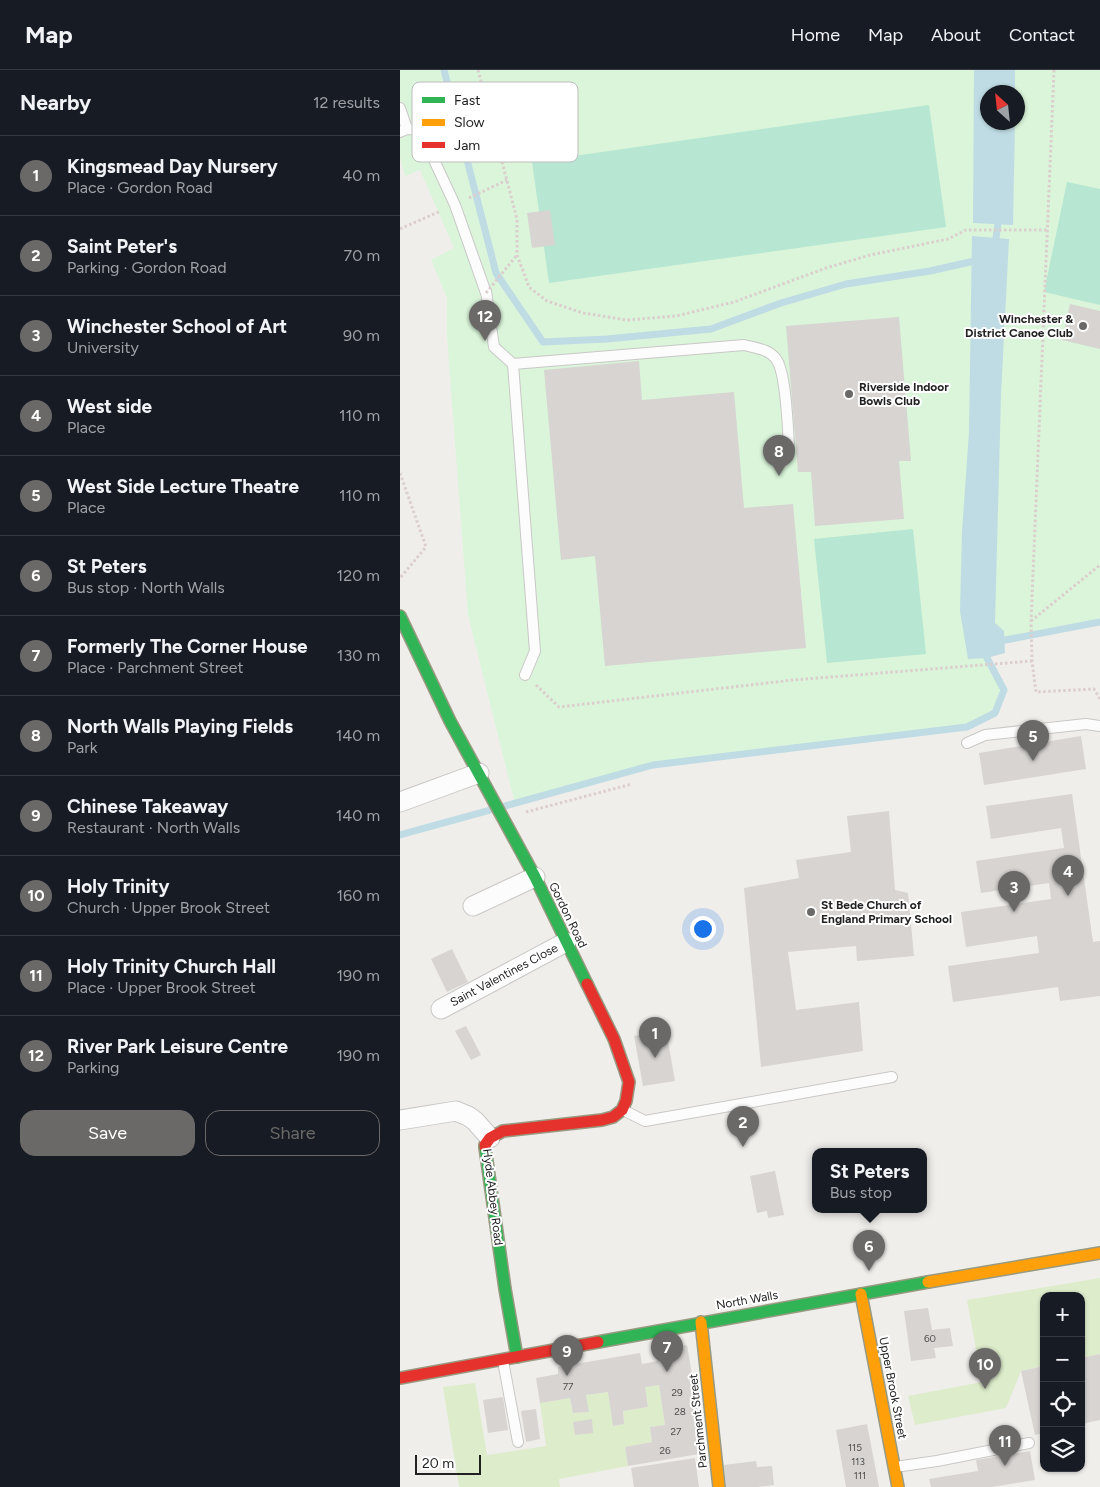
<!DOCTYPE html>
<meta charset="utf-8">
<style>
body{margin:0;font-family:Figtree,sans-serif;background:#242831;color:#f1f3f6}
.controls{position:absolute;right:15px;bottom:15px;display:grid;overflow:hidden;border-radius:10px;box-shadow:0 1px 4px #0004}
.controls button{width:45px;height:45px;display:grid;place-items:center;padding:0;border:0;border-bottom:1px solid #363941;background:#171b24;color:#f1f3f6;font:25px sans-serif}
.compass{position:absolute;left:580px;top:15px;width:45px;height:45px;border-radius:50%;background:#171b24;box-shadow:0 1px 4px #0004;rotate:333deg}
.scale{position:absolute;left:15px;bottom:12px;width:66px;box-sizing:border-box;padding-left:5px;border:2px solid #222;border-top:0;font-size:14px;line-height:18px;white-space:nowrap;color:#222;-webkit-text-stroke:4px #fff;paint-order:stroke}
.you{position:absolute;left:302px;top:858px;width:18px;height:18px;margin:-12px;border:4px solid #fff;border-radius:50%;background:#1a73e8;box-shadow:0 0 0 8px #1a73e833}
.badge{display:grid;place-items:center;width:32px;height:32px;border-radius:50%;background:#6a6968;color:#fff;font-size:16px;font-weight:700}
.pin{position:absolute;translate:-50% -41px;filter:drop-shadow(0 1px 2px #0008)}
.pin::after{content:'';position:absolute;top:26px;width:18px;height:15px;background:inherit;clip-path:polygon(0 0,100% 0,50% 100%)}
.popup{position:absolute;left:412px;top:1078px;width:115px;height:65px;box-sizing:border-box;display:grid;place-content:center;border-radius:10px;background:#171b24;filter:drop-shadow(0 1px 4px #0005);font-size:16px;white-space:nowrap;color:#9ea1a6}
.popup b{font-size:19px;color:#f1f3f6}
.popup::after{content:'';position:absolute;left:50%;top:100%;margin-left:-10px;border:10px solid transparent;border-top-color:#171b24}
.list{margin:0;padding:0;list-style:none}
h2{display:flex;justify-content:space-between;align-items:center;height:65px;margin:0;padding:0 20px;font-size:21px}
h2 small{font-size:16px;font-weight:400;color:#9ea1a6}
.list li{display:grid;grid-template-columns:32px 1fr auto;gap:15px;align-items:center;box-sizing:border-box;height:80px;padding:0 20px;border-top:1px solid #363941}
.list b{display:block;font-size:19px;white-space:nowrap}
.list p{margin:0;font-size:16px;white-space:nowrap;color:#9ea1a6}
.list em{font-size:16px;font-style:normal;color:#9ea1a6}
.actions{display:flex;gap:10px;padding:15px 20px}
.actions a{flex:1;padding:11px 0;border:1px solid #6a6968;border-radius:15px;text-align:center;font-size:18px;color:#6a6968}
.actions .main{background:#6a6968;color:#fff}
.icon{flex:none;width:28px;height:28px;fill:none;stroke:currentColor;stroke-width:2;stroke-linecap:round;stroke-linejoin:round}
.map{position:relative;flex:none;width:700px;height:1417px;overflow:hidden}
header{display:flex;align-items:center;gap:30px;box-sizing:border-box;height:70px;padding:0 25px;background:#171b24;border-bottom:1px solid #363941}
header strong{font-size:24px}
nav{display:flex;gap:28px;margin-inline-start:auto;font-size:18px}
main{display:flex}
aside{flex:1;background:#171b24}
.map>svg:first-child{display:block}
.grass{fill:#ddeccb}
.park{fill:#daf5da;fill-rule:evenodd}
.pitch{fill:#b7e6d2}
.water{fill:#bfdbe3}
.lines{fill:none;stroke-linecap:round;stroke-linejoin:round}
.stream{stroke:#bfdbe3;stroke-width:7}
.building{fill:#d7d4d2}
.lane-casing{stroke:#c9c8c7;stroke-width:12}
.street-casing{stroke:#c9c8c7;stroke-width:21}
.fast-casing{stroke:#999a82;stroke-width:14}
.slow-casing{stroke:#999a82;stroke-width:14}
.jam-casing{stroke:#999a82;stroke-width:14}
.path{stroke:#dccecd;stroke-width:3;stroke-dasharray:2.5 2.5;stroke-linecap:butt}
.lane{stroke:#fdfcfc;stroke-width:10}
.street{stroke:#fdfcfc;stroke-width:19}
.fast{stroke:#30b455;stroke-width:11}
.slow{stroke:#ff9f0a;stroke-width:11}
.jam{stroke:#e5322d;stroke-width:11}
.path-bridge{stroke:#dccecd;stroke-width:3;stroke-dasharray:2.5 2.5;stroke-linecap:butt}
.poi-dot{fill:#6a6968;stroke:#fff;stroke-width:2}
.labels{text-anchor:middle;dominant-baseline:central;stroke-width:4;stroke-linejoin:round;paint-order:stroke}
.number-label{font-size:10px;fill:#4f4e4e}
.poi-label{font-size:12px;font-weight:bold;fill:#222;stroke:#fff;text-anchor:start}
.street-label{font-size:12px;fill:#222;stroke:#fff}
.key{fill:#fff;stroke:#bdbdbd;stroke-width:1}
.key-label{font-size:14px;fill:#222}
</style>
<header>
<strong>Map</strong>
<nav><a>Home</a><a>Map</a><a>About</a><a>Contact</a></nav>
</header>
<main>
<aside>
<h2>Nearby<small>12 results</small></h2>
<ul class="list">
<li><span class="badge">1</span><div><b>Kingsmead Day Nursery</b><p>Place · Gordon Road</p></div><em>40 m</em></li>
<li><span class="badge">2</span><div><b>Saint Peter's</b><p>Parking · Gordon Road</p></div><em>70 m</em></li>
<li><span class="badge">3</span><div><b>Winchester School of Art</b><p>University</p></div><em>90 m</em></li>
<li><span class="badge">4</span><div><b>West side</b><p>Place</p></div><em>110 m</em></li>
<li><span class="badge">5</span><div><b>West Side Lecture Theatre</b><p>Place</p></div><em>110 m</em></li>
<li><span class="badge">6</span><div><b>St Peters</b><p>Bus stop · North Walls</p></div><em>120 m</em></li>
<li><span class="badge">7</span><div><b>Formerly The Corner House</b><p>Place · Parchment Street</p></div><em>130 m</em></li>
<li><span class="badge">8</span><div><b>North Walls Playing Fields</b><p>Park</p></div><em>140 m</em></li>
<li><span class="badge">9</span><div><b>Chinese Takeaway</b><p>Restaurant · North Walls</p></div><em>140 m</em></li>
<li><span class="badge">10</span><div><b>Holy Trinity</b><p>Church · Upper Brook Street</p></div><em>160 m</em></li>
<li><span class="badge">11</span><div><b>Holy Trinity Church Hall</b><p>Place · Upper Brook Street</p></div><em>190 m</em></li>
<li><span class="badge">12</span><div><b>River Park Leisure Centre</b><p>Parking</p></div><em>190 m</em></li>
</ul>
<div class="actions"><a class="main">Save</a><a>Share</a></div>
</aside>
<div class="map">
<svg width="700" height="1417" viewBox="0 0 700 1417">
<rect width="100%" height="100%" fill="#f0eeeb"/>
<g class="grass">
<polygon points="700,1208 700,1284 681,1288 681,1226 644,1226 644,1296 621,1301 606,1338 515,1355 508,1326 582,1312 567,1230"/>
<polygon points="75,1313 87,1385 146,1376 140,1333 170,1328 173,1343 188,1342 186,1325 208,1322 214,1356 224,1353 223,1341 248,1337 245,1317 259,1315 265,1355 250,1357 252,1372 225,1377 228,1396 159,1409 160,1417 59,1417 43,1317"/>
</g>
<path class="park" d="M 0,0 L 700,0 L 700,552 L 585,573 L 587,588 L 604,620 L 595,643 L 567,657 L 253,695 L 115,734 L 68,545 L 47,266 L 47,228 L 31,190 L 54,178 L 20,100 L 5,106 L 0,87 ZM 588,22 L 618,22 L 618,52 L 588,52 Z"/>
<g class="pitch">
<polygon points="529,35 546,157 149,213 132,92"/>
<polygon points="667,112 700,119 700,235 644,222"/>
<polygon points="513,459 526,584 427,593 414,469"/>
</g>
<g class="water">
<polygon points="574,0 615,0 615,22 588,22 588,52 615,53 613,155 573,153"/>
<polygon points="572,166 609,169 601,325 595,553 604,561 605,583 587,588 568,589 560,541 562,462 569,362"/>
</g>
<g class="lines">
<g class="stream">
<polyline points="44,0 96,203 143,272 207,269 311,259 381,233 446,214 530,201 579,190"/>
<polyline points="595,175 599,146"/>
<polyline points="595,572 700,552"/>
<polyline points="0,765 253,695 567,657 595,643 604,620 587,588 586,580"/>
</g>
</g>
<g class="building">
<polygon points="150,140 155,175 132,178 127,143"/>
<polygon points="670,234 700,241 700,279 662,270"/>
<polygon points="499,247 511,391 499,391 504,449 415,456 411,402 398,402 386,256"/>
<polygon points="239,291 242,330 334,322 344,438 393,434 406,578 205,596 195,486 161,490 144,300"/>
<polygon points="681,666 686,699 584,715 579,683"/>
<polygon points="672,724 693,872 700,871 700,926 660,931 658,917 553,932 548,896 639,883 637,866 566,877 561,842 651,829 649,813 581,823 576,791 664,778 661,758 591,769 586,736"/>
<polygon points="489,741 495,820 508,823 514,886 457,891 456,876 388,882 396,940 459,932 463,981 361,997 344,818 399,808 396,790 451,782 447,746"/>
<polygon points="52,879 68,912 47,922 31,889"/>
<polygon points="66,956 81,985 71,990 55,961"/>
<polygon points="266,960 275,1011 243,1016 234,966"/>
<polygon points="375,1101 384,1145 368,1148 367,1141 357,1143 350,1106"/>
<polygon points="528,1238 532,1260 550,1258 553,1276 534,1278 536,1288 511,1291 504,1241"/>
<polygon points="287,1275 305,1383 228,1396 225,1377 252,1372 250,1357 265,1355 259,1315 245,1317 248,1337 223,1341 224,1354 213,1356 208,1322 186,1325 189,1342 173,1343 170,1328 140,1333 136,1308 158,1304 158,1297 240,1283 242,1294 257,1291 256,1280"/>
<polygon points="700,1284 700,1350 681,1354 681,1288"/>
<polygon points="644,1296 644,1363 635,1365 621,1301"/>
<polygon points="103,1327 108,1360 88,1363 83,1330"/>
<polygon points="136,1339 140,1369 126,1372 121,1341"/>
<polygon points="192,1349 193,1363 175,1365 173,1352"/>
<polygon points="467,1354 479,1417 446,1417 436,1360"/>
<polygon points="630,1381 635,1410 592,1417 531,1417 529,1409 578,1401 576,1390"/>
<polygon points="295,1388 299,1417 234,1417 231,1398"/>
<polygon points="356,1391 357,1397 372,1396 374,1415 358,1417 326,1417 324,1395"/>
</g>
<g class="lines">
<g class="lane-casing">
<g id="lane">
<polyline points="0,38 7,59"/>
<polyline points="0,62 7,59 20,60 55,135 86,223 86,221 94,277 113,294 135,581 125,605"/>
<path d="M 113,294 L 344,275 C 355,278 369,279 376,289 C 386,301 388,359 389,377"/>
<polyline points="567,673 585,665 686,654 700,656"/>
<polyline points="223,1040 245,1051 492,1007"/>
<polyline points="103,1291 118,1372"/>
<polyline points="495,1397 537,1391 629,1373"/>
</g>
</g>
<g class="street-casing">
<g id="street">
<polyline points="0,732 79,703"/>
<polyline points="73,836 135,807"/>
<polyline points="41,939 166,872"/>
<polyline points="0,1050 56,1041 68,1046 75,1051 90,1068"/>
</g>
</g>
<g class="fast-casing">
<g id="fast">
<polyline points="0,546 50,651 135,807 187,914"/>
<polyline points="85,1077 105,1219 117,1287"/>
<polyline points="198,1272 528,1212"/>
</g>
</g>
<g class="slow-casing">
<g id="slow">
<polyline points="528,1212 700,1183"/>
<polyline points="461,1224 498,1417"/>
<polyline points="301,1252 319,1417"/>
</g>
</g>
<g class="jam-casing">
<g id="jam">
<polyline points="85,1077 85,1075 90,1068 103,1061 202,1050 213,1047 222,1040 226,1031 229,1012 214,969 187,914"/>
<polyline points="0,1308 198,1272"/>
</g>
</g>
<g class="path">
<polyline points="78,0 117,149 117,185 129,217 147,231 183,243 227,250 276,246 334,232 426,198 470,185 548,169 566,160 647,160"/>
<polyline points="654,0 631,552 632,591 636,622 694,619 700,629"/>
<polyline points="69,128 107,110"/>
<polyline points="0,159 41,141"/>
<polyline points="0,403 26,477 0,508"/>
<polyline points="631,551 700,495"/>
<polyline points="136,615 159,637 393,610 632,591"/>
<polyline points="126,742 232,714"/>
</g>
<use href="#lane" class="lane"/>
<use href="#street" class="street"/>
<use href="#fast" class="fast"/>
<use href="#slow" class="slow"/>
<use href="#jam" class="jam"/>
<polyline class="path-bridge" points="86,223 117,185"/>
</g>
<g class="poi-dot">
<circle cx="683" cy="256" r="5"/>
<circle cx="449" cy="324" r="5"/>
<circle cx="411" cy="842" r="5"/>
</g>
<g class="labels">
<g class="number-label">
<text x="530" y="1268">60</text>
<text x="168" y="1316">77</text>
<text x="277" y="1322">29</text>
<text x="280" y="1341">28</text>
<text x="276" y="1361">27</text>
<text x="455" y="1377">115</text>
<text x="265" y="1380">26</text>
<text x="458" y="1391">113</text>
<text x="460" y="1405">111</text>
</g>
<g class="poi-label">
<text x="673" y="249" text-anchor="end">Winchester &amp;<tspan x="673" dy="14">District Canoe Club</tspan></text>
<text x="459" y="317">Riverside Indoor<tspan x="459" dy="14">Bowls Club</tspan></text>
<text x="421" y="835">St Bede Church of<tspan x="421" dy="14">England Primary School</tspan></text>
</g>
<g class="street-label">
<text transform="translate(168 845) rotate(64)">Gordon Road</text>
<text transform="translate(104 905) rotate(-28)">Saint Valentines Close</text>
<text transform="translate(93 1127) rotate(83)">Hyde Abbey Road</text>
<text transform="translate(347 1230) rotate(-10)">North Walls</text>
<text transform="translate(493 1318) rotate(79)">Upper Brook Street</text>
<text transform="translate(298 1351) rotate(-96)">Parchment Street</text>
</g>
</g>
<rect x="12" y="12" width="166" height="80" rx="8" class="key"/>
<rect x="22" y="27" width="23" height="6" fill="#30b455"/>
<rect x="22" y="49" width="23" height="7" fill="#ff9f0a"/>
<rect x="22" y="72" width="23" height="6" fill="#e5322d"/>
<g class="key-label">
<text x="54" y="35">Fast</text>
<text x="54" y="57">Slow</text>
<text x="54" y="80">Jam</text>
</g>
</svg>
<div class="controls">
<button>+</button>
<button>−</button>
<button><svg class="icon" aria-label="locate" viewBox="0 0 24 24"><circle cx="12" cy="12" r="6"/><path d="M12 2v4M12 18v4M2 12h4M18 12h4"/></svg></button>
<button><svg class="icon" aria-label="layers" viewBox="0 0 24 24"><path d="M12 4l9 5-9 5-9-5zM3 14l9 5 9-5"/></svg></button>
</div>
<svg class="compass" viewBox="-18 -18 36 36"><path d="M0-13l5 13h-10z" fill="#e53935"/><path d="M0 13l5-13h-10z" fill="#9ea1a6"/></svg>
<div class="scale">20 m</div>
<div class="you"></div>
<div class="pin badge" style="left:255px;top:988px">1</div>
<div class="pin badge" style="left:343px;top:1077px">2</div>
<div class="pin badge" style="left:614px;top:842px">3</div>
<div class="pin badge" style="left:668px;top:826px">4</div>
<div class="pin badge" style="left:633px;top:691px">5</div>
<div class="pin badge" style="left:469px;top:1201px">6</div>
<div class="popup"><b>St Peters</b>Bus stop</div>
<div class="pin badge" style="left:267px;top:1302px">7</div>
<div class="pin badge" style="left:379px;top:406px">8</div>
<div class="pin badge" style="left:167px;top:1306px">9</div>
<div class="pin badge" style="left:585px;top:1319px">10</div>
<div class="pin badge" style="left:605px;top:1396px">11</div>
<div class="pin badge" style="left:85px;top:271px">12</div>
</div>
</main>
